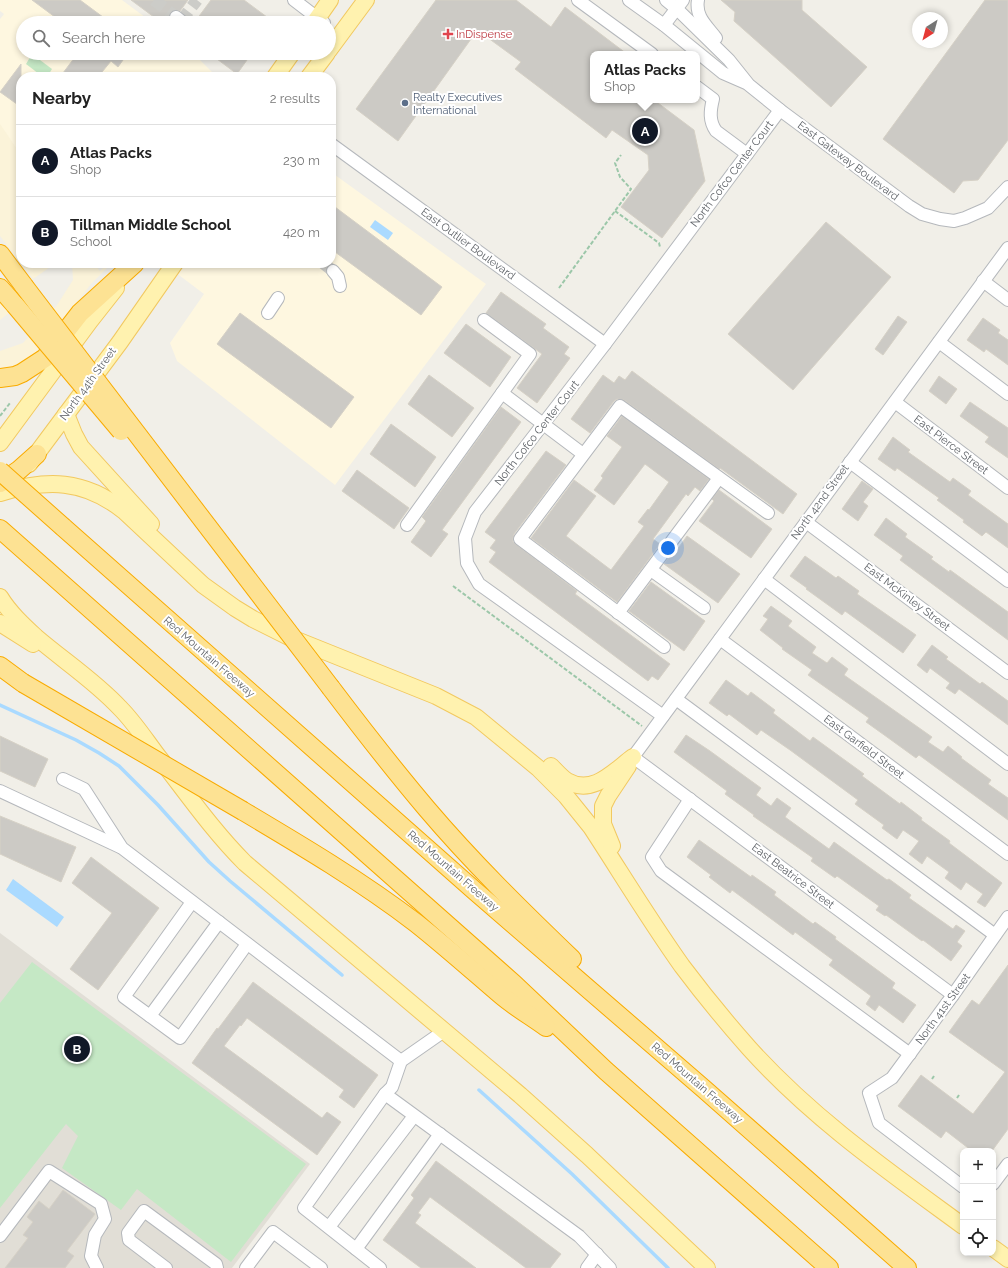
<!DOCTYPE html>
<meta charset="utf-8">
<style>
body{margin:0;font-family:Raleway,sans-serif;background:#f6f6f6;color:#222}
.controls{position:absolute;right:12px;bottom:12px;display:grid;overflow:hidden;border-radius:8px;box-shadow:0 2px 6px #0003}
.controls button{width:36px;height:36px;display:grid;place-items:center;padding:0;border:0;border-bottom:1px solid #e0e0e0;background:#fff;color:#222;font:20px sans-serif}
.compass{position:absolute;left:912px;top:12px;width:36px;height:36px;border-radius:50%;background:#fff;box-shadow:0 2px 6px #0003;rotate:216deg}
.you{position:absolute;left:668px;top:548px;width:14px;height:14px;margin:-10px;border:3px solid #fff;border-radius:50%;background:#1a73e8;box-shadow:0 0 0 6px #1a73e833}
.badge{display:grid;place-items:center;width:26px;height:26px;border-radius:50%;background:#111827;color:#fff;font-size:13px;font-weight:700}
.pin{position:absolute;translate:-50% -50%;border:2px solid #fff;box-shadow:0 1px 4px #0006}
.popup{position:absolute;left:590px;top:51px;width:110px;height:52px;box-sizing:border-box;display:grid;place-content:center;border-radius:8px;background:#fff;filter:drop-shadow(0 1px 3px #0005);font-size:13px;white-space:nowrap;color:#767676}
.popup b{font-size:15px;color:#222}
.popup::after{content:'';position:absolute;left:50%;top:100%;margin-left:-8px;border:8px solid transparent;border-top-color:#fff}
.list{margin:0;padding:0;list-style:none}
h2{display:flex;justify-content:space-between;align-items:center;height:52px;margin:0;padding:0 16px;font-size:17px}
h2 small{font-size:13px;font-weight:400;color:#767676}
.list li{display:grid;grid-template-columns:26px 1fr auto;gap:12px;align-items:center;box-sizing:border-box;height:72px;padding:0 16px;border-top:1px solid #e0e0e0}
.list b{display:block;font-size:15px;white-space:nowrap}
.list p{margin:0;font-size:13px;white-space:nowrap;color:#767676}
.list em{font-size:13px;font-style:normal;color:#767676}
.icon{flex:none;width:22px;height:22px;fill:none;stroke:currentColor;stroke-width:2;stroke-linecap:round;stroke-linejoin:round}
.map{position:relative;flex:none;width:1008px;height:1268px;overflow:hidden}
.search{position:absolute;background:#fff;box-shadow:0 2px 6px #0003;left:16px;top:16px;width:320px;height:44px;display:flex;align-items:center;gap:10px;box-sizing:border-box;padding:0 14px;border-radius:22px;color:#767676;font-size:15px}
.panel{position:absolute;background:#fff;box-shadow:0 2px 6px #0003;left:16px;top:72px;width:320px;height:196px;border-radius:16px}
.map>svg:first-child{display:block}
.commercial{fill:#fef7e0}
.education{fill:#e1ded6}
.green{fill:#c5e8c5}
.sand{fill:#fbf3d9}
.water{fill:#aadaff}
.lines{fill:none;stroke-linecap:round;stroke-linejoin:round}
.stream{stroke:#aadaff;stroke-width:3.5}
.building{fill:#cccac5;stroke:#d6d1c6}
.minor-tunnel{stroke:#ccccc8;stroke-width:12;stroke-dasharray:12 6;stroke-linecap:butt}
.minor-casing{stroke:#b5b8bc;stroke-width:14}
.major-casing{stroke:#f2c960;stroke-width:18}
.highway-casing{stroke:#f9ab00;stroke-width:20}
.path{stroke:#9cc7a9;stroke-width:2;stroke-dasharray:4 2;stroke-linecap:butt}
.minor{stroke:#fff;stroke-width:12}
.major{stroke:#fff2af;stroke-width:16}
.highway{stroke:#fde293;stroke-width:18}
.highway-bridge-casing{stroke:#f9ab00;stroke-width:20;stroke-linecap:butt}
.highway-bridge{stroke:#fde293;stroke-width:18}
.health-dot{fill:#e0444e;stroke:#fff;stroke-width:1.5}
.service-dot{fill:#5c6f8a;stroke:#fff;stroke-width:1.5}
.labels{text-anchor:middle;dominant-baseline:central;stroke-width:4;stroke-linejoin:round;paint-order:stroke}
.health-label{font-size:11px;fill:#be3a42;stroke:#fff;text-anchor:start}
.service-label{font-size:11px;fill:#4e5e75;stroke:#fff;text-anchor:start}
.street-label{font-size:11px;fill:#5f6368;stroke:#fff}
</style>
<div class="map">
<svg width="1008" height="1268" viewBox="0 0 1008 1268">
<rect width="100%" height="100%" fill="#f1efe8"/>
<g class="commercial">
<polygon points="0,0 122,0 153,23 23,23 23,53 193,53 217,77 21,77 21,157 0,131 0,19 4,14 0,11"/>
<polygon points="331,172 486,284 335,485 177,361 170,343 204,294 163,263 331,263"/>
</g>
<polygon class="education" points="0,933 310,1164 232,1268 0,1268"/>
<g class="green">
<polygon points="32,54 52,69 47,77 43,77 26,64"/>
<polygon points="32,962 306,1164 231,1262 137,1189 121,1210 62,1168 78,1136 66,1124 0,1208 0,1003"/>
</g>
<g class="sand">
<polygon points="0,124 21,155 21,263 56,263 33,279 0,236"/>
<polygon points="72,263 94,263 100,271 108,263 112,263 91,284 40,351 21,366 0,372 0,351 23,343 57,305 73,280"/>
<polygon points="0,300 10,312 0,320"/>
</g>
<g class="water">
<polygon points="375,220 393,233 388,240 370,227"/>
<polygon points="13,879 64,917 57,927 6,890"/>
</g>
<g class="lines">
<g class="stream">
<polyline points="0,705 76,740 99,753 119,766 158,805 209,862 230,881 342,975"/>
<polyline points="479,1090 572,1174 668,1268"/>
</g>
</g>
<g class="building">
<polygon points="32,0 80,0 111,23 63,23"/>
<polygon points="131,0 188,0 180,11 174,10 170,13 169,16 171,23 162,23"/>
<polygon points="211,0 244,0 275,23 194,23"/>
<polygon points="436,0 516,0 551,27 565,7 627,54 593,54 593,100 654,100 694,130 705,181 662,238 621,207 649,170 648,155 612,130 606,138 515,69 521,62 484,35 471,39 398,141 356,109"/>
<polygon points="721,0 802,0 802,10 867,67 831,107 734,21 735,12"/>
<polygon points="985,0 1008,0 1008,140 978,180 963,181 954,193 883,139"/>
<polygon points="78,53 81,53 89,59 93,53 128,53 118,67 111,61 98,77 60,77"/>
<polygon points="209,53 252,53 237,74"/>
<polygon points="21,64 21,107 0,92"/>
<polygon points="331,204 442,287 421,315 331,249"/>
<polygon points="826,222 891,277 793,390 728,334"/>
<polygon points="501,292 546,324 543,328 569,347 564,354 570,358 537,403 517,388 542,354 486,313"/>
<polygon points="240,313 354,397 331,428 217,344"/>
<polygon points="898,316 907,322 883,355 875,349"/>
<polygon points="983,318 1000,330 998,333 1008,340 1008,365 986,349 984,352 967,340"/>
<polygon points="466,324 511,357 490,387 444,353"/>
<polygon points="632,371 797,494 783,514 720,468 719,469 624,400 617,399 614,401 590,433 571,419 603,375 614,383 619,376 625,380"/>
<polygon points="429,375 474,408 452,437 408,404"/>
<polygon points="939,376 957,389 946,404 929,391"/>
<polygon points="970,402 1008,428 1008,458 985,442 989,437 960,416"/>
<polygon points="501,407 521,422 442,530 448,534 431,557 411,542 426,521 422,517"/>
<polygon points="622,416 709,479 700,491 695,487 688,496 686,494 653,539 660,544 617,602 531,538 574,480 596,496 566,536 611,570 644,526 638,522 648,509 649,510 669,482 645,464 614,505 594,490 603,478 601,476 622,447 607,436"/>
<polygon points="391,424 436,457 415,487 370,454"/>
<polygon points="893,437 910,450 908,452 950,482 953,478 971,491 968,495 1008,524 1008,548 986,532 982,536 963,522 964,520 937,500 939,498 897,468 895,471 878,459"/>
<polygon points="546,451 566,465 514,534 513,538 513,542 577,591 575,594 670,664 658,680 652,676 648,681 489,562 496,552 490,548 496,540 485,532"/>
<polygon points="357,470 409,508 394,529 342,491"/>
<polygon points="862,481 873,489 863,502 868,506 858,521 842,509"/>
<polygon points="719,490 772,529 751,558 699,521 714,501 712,499"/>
<polygon points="886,518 907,534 905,537 933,557 931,559 949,572 950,570 1008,612 1008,640 900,560 903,556 874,535"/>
<polygon points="687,536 740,574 718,603 664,564 672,553 674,554"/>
<polygon points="805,556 836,578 838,576 859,591 857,594 916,635 903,653 845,611 842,615 806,589 807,588 790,576"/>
<polygon points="651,582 705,621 684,651 629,611"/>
<polygon points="771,606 792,621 788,626 816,647 812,653 827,663 832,657 848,669 844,675 932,737 928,742 943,752 948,746 962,757 961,758 991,780 988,784 1008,798 1008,820 919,755 916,758 887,737 866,722 869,718 808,675 812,670 782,649 783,648 760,630 768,619 763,616"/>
<polygon points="932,645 948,657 946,659 980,684 982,682 1008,701 1008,725 959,689 955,694 946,688 950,683 930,668 927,673 917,665"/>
<polygon points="726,680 748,696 751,692 775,710 773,713 810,741 813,737 864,774 862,776 900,804 901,802 922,818 921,820 950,841 949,843 1002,883 985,907 977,902 983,894 966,882 961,890 945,878 949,872 927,856 922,864 909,854 919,841 903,830 897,839 882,828 884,825 855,804 858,800 790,750 761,730 757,735 729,714 727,716 709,703"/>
<polygon points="686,735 710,751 761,788 756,795 771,806 777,798 791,808 785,817 829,849 834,842 887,880 889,879 911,895 909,898 953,929 956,925 965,931 957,942 962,946 951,961 923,940 922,941 886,915 885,916 876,910 879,906 837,876 835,878 811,861 813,858 753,816 754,815 725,794 727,791 674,752"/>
<polygon points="0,736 48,759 35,787 0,771"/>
<polygon points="0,816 76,847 61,882 0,854"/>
<polygon points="699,840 751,877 752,875 776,892 774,895 813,924 815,922 836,937 835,939 895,983 892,988 916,1005 903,1023 879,1005 875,1011 866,1004 871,996 829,965 833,960 795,932 793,935 732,890 730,893 709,877 711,875 687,857"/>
<polygon points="91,857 159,908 98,990 70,969 112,913 72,883"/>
<polygon points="1008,965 1008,1129 992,1151 972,1151 946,1131 941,1138 898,1106 921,1075 973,1114 1005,1072 949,1032 972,1000 979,1005"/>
<polygon points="253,982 378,1075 354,1108 339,1097 344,1090 247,1018 241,1026 240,1025 224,1046 322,1118 327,1112 341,1122 317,1155 192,1063 217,1028 218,1029"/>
<polygon points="436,1161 561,1254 550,1268 526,1268 430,1197 418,1213 421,1215 415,1223 476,1268 421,1268 383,1240 414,1198 411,1195"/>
<polygon points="63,1190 95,1214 67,1251 74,1256 65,1268 5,1268 28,1238 23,1235 33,1222 27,1217 39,1201 49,1209"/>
</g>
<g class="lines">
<g class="minor-tunnel">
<polyline points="154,0 176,17"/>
<polyline points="181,21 197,0"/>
<polyline points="323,263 333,271"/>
</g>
<g class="minor-casing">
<g id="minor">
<polyline points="294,0 324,23"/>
<polyline points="578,0 652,54"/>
<polyline points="629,0 664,25 723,73 746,83"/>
<polyline points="666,0 677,9 729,60 749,85 780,110 846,159 909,206 922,214 940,219 954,221 965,218 988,208 1008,187"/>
<path d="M 698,0 C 695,17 707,26 716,38"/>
<polyline points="176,17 181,21 180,23"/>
<polyline points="664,25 683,0"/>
<path d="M 697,87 L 713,99 C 710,111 709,121 716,131 L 747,154"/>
<polyline points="331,144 605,344"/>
<polyline points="333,271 338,277 340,286"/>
<polyline points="983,281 1008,300"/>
<polyline points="268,313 278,298"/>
<polyline points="484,320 530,354 502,393"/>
<polyline points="939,342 1008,394"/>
<polyline points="895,402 1008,488"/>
<polyline points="850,462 1008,581"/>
<polyline points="806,522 1008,673"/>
<polyline points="407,525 502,393 583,454"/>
<polyline points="651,570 704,608"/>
<polyline points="764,579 1008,764"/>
<polyline points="618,613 719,478"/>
<polyline points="720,639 1008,854"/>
<polyline points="664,647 520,539 620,406 768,513"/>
<polyline points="676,699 995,935"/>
<polyline points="663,716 479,584 467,563 465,538 475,512 605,344 780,110"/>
<polyline points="63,779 84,789 122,848 401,1061"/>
<polyline points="0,791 120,847"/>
<polyline points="690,799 652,857 661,871 910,1054"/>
<polyline points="192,902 124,997 180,1038 247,944"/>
<polyline points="953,995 633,757 1008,248"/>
<polyline points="150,1016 219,922"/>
<polyline points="444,1031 401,1061 392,1087 385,1094 579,1236 610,1268"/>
<polyline points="993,1184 1008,1164"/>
<polyline points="963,1187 879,1123 869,1093 892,1078 953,995 1008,917"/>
<polyline points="329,1227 414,1116"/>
<polyline points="0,1236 49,1171 101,1204 105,1219 95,1235 91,1256 97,1268"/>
<polyline points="356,1249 440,1134"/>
<polyline points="166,1268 129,1240 128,1233 144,1211 216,1264 217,1268"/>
<polyline points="246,1268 273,1232 321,1268"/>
<polyline points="380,1268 304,1208 385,1094"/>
<polyline points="587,1268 597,1254"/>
</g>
</g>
<g class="major-casing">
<g id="major">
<polyline points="314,23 330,0"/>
<polyline points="329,50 366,0"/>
<polyline points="275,77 292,53"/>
<polyline points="309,77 327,53"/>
<polyline points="66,414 74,434 81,447 151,524"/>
<polyline points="0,443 90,321 116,288"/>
<polyline points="29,464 120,342 175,263"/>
<path d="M 0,493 C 47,479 84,479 124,511 L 203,585 L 235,608 L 253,619 L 289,637 L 436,696 L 476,717 L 538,768 L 566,796 L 591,827 C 621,873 650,921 682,966 C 703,994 726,1022 749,1048 C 812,1118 888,1171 963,1226"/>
<path d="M 0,597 C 9,612 23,625 36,637 C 64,661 95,681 120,708 C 134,722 145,739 157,755 C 186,792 212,830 245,863 L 520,1095 L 587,1155 L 707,1268"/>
<polyline points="0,623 33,644"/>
<path d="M 551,766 C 556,771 561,777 567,781 C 593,796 614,771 633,757"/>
<polyline points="612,846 603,824 603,806 608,796 628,766"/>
<polyline points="993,1248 1008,1259"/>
</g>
</g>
<g class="highway-casing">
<g id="highway">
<polyline points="0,254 24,286"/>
<polyline points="0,288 15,305"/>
<polyline points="0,378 15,376 22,373 45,358 80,313 135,263"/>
<polyline points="0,483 19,470 37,454"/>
<polyline points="63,527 475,891 704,1089 907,1268"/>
<polyline points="0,529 514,984 606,1071 829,1268"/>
<polyline points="0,666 23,683"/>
<path d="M 331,688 C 362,729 394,770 427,809 C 472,862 522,911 572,959"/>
<path d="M 243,811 C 302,846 361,881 416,923 C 445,946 473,971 501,995 C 515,1007 531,1016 546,1027"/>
</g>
</g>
<g class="path">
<polyline points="615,211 659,243 660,247"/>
<polyline points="559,288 631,189 620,177 615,163 621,155"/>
<polyline points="0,416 10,403"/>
<polyline points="453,586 642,726"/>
<polyline points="932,1079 934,1076"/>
<polyline points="957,1098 959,1095"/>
</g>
<use href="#minor" class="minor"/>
<use href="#major" class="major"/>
<use href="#highway" class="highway"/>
<g class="highway-bridge-casing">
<g id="highway-bridge">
<polyline points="24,286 331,688"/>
<polyline points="15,305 121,431"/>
<polyline points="0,471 63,527"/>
<polyline points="23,683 243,811"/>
</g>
</g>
<use href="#highway-bridge" class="highway-bridge"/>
</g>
<path class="health-dot" d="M446 28h4v4h4v4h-4v4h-4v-4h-4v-4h4z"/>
<circle class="service-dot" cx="405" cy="103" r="4"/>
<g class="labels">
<g class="health-label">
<text x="456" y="34">InDispense</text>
</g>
<g class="service-label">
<text x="413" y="97">Realty Executives<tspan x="413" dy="13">International</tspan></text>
</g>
<g class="street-label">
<text transform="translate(848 161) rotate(37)">East Gateway Boulevard</text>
<text transform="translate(732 174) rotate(-53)">North Cofco Center Court</text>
<text transform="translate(468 244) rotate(36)">East Outlier Boulevard</text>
<text transform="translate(88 384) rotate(-54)">North 44th Street</text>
<text transform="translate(537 433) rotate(-52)">North Cofco Center Court</text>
<text transform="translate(951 445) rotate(37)">East Pierce Street</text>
<text transform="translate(820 502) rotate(-54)">North 42nd Street</text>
<text transform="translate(907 597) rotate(37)">East McKinley Street</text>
<text transform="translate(209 657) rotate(41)">Red Mountain Freeway</text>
<text transform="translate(864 747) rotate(37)">East Garfield Street</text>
<text transform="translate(453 871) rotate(41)">Red Mountain Freeway</text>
<text transform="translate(793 876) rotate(37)">East Beatrice Street</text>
<text transform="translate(943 1009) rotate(-54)">North 41st Street</text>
<text transform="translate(697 1083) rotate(41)">Red Mountain Freeway</text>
</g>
</g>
</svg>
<div class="controls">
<button>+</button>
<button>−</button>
<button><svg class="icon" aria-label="locate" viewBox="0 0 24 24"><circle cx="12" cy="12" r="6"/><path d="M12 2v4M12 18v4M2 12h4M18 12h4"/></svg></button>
</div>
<svg class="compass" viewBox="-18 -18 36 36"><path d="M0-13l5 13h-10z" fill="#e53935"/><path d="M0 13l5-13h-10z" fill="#767676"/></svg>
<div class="you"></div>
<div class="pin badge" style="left:645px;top:131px">A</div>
<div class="popup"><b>Atlas Packs</b>Shop</div>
<div class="pin badge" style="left:77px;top:1049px">B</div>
<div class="search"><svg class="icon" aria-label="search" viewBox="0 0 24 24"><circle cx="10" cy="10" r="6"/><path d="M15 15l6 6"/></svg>Search here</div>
<section class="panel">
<h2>Nearby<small>2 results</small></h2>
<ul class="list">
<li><span class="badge">A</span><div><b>Atlas Packs</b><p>Shop</p></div><em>230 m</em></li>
<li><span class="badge">B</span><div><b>Tillman Middle School</b><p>School</p></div><em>420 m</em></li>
</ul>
</section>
</div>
